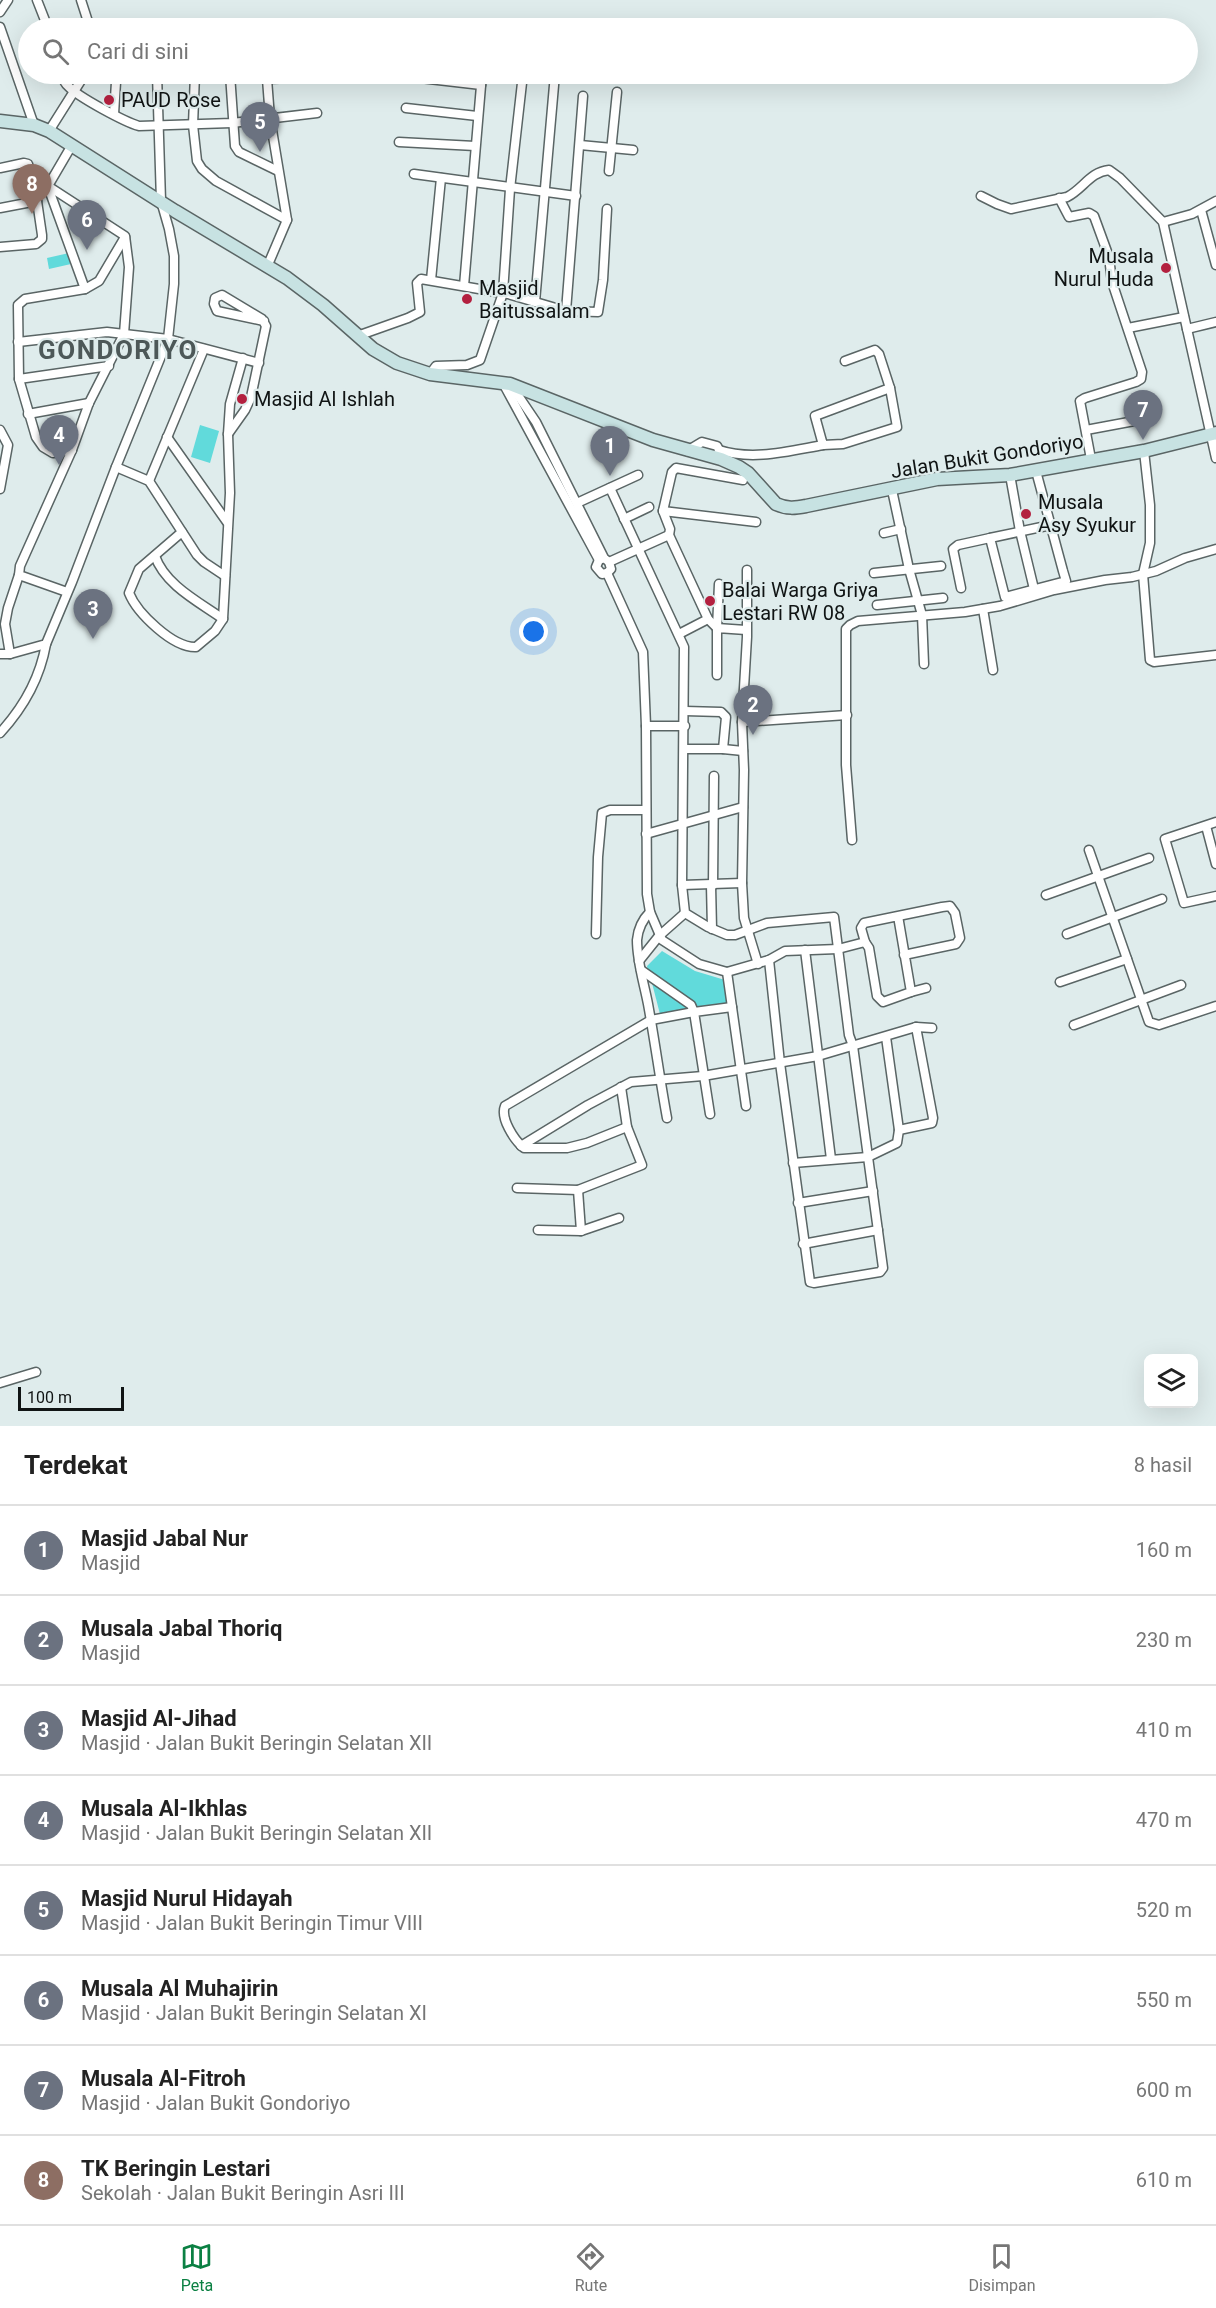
<!DOCTYPE html>
<html lang="id">
<meta charset="utf-8">
<style>
body{margin:0;font-family:Roboto,sans-serif;background:#f6f6f6;color:#222}
.controls{position:absolute;right:18px;bottom:18px;display:grid;overflow:hidden;border-radius:9px;box-shadow:0 6px 24px #0002}
.controls button{width:54px;height:54px;display:grid;place-items:center;padding:0;border:0;border-bottom:2px solid #e0e0e0;background:#fff;color:#222;font:30px sans-serif}
.scale{position:absolute;left:18px;bottom:15px;width:106px;box-sizing:border-box;padding-left:6px;border:3px solid #101414;border-top:0;font-size:16px;line-height:21px;white-space:nowrap;color:#101414;-webkit-text-stroke:4px #dfecec;paint-order:stroke}
.you{position:absolute;left:534px;top:632px;width:21px;height:21px;margin:-15px;border:4px solid #fff;border-radius:50%;background:#1a73e8;box-shadow:0 0 0 9px #1a73e833}
.badge{display:grid;place-items:center;width:39px;height:39px;border-radius:50%;background:#0b8043;color:#fff;font-size:20px;font-weight:700}
.pin{position:absolute;translate:-50% -50px;filter:drop-shadow(0 2px 3px #0008)}
.pin::after{content:'';position:absolute;top:32px;width:21px;height:18px;background:inherit;clip-path:polygon(0 0,100% 0,50% 100%)}
.list{margin:0;padding:0;list-style:none}
h2{display:flex;justify-content:space-between;align-items:center;height:78px;margin:0;padding:0 24px;font-size:26px}
h2 small{font-size:20px;font-weight:400;color:#767676}
.list li{display:grid;grid-template-columns:39px 1fr auto;gap:18px;align-items:center;box-sizing:border-box;height:90px;padding:0 24px;border-top:2px solid #e0e0e0}
.list b{display:block;font-size:22px;white-space:nowrap}
.list p{margin:0;font-size:20px;white-space:nowrap;color:#767676}
.list em{font-size:20px;font-style:normal;color:#767676}
.icon{flex:none;width:33px;height:33px;fill:none;stroke:currentColor;stroke-width:2;stroke-linecap:round;stroke-linejoin:round}
.map{position:relative;flex:none;width:1216px;height:1426px;overflow:hidden}
.search{position:absolute;background:#fff;box-shadow:0 6px 24px #0002;left:18px;right:18px;top:18px;height:66px;display:flex;align-items:center;gap:15px;box-sizing:border-box;padding:0 21px;border-radius:33px;color:#767676;font-size:22px}
.sheet{height:798px;background:#fff}
nav{display:flex;justify-content:space-around;align-items:center;box-sizing:border-box;height:84px;border-top:2px solid #e0e0e0;background:#fff;font-size:16px;color:#767676}
nav a{display:grid;justify-items:center;gap:3px}
nav .on{color:#0b8043}
.map>svg:first-child{display:block}
.green{fill:#61dadb}
.lines{fill:none;stroke-linecap:round;stroke-linejoin:round}
.street-casing{stroke:#5a6565;stroke-width:11}
.secondary-casing{stroke:#5a6565;stroke-width:15}
.street{stroke:#fff;stroke-width:8}
.secondary{stroke:#c7e2e2;stroke-width:12}
.poi-dot{fill:#b3203f;stroke:#dfecec;stroke-width:2}
.labels{text-anchor:middle;dominant-baseline:central;stroke-width:4.5;stroke-linejoin:round;paint-order:stroke}
.poi-label{font-size:20px;fill:#101414;stroke:#dfecec;text-anchor:start}
.street-label{font-size:20px;fill:#101414;stroke:#dfecec}
.district-label{font-size:26px;font-weight:bold;letter-spacing:1.5px;fill:#4d5858;stroke:#dfecec}
</style>
<div class="map">
<svg width="1216" height="1426" viewBox="0 0 1216 1426">
<rect width="100%" height="100%" fill="#dfecec"/>
<g class="green">
<polygon points="69,253 71,264 49,269 47,258"/>
<polygon points="200,425 219,431 210,463 191,457"/>
<polygon points="662,951 695,971 725,980 731,1009 705,1014 648,973 647,966"/>
<polygon points="652,983 691,1010 692,1017 662,1022"/>
</g>
<g class="lines">
<g class="street-casing">
<g id="street">
<polyline points="37,0 48,28"/>
<polyline points="81,0 90,28"/>
<polyline points="0,12 8,0"/>
<polyline points="0,27 34,125"/>
<path d="M 62,74 C 63,79 64,83 68,86 C 78,97 125,122 139,126 L 232,123 L 317,113"/>
<polyline points="114,74 116,82 114,114"/>
<polyline points="195,74 193,125 197,161 202,169 216,181 287,220"/>
<polyline points="230,74 235,146 239,152 278,171"/>
<polyline points="250,74 267,79 317,77"/>
<polyline points="403,76 481,85"/>
<polyline points="406,108 477,116"/>
<polyline points="49,131 85,74"/>
<polyline points="399,142 475,146"/>
<polyline points="580,145 633,150"/>
<polyline points="0,168 24,163 28,164 37,201"/>
<polyline points="609,171 617,92"/>
<polyline points="414,174 576,196"/>
<polyline points="48,186 125,236 129,267 124,334 89,403 72,450 20,566 19,575 67,592"/>
<polyline points="48,186 72,145"/>
<polyline points="48,187 85,289"/>
<path d="M 981,196 L 997,204 L 1011,209 L 1067,197 C 1083,189 1090,172 1109,170 L 1120,178 L 1163,222 L 1216,458"/>
<polyline points="1059,198 1069,217 1089,213 1094,216 1109,257 1112,282 1142,372 1141,379 1136,382 1085,398 1080,401 1091,459"/>
<polyline points="0,208 37,201 42,235 42,239 36,244 0,247"/>
<polyline points="1201,210 1216,265"/>
<polyline points="1163,222 1192,214 1216,201"/>
<polyline points="267,267 287,220 270,118 267,79"/>
<polyline points="431,280 441,178"/>
<polyline points="464,286 482,74"/>
<polyline points="535,302 555,74"/>
<polyline points="566,311 583,96"/>
<polyline points="1128,328 1184,317"/>
<polyline points="1187,329 1216,322"/>
<polyline points="360,335 408,318 420,312 417,283 421,279 508,294 566,311 598,312 603,280 607,209"/>
<polyline points="18,342 107,332 168,339 259,363"/>
<polyline points="845,361 875,350 879,354 890,388"/>
<polyline points="430,374 436,366 467,365 480,360 503,293 510,189 523,74"/>
<polyline points="19,379 109,366"/>
<polyline points="503,383 599,560"/>
<polyline points="511,385 536,422 604,558 609,562 611,569 607,573 602,574 596,567 599,560 604,558"/>
<polygon points="890,388 897,427 843,444 823,445 815,416"/>
<polyline points="28,414 89,403"/>
<polyline points="0,430 8,445 0,489"/>
<polyline points="1086,430 1145,419"/>
<polyline points="228,434 245,410 251,397 266,326 262,319 222,295 215,298 214,304 217,311 264,321"/>
<polyline points="167,437 227,522"/>
<polyline points="72,450 53,453 43,447 36,437 19,379 18,305 25,299 85,289 99,281 125,237"/>
<path d="M 719,450 C 753,461 789,451 823,445"/>
<polyline points="687,451 702,442 717,446 720,452"/>
<polyline points="1144,451 1150,505 1150,543 1143,574 1150,660 1154,662 1216,655"/>
<polyline points="116,467 149,481 197,555 204,562 225,576"/>
<polyline points="1036,471 1063,571 1066,581 1005,597 990,538 1051,525"/>
<polyline points="1010,475 1020,531 1034,589"/>
<polyline points="149,481 204,349"/>
<polyline points="610,488 684,647 682,885 685,913 708,927 727,935 735,935 767,923 834,917 849,1035 853,1046 883,1268 880,1272 814,1283 810,1282 780,1063 769,960"/>
<polyline points="892,490 909,569 922,615 924,664"/>
<polyline points="577,503 638,475"/>
<polyline points="663,511 756,522"/>
<polyline points="624,519 649,507"/>
<path d="M 182,532 L 139,569 L 129,593 C 137,613 173,648 196,647 L 215,631 L 223,619 L 230,493 L 228,434 L 230,404 L 243,358"/>
<polyline points="884,533 901,529"/>
<path d="M 155,556 C 165,585 199,602 223,619"/>
<polyline points="609,562 669,535"/>
<polyline points="747,570 747,637 742,722 744,770 742,883 744,918 758,964"/>
<polyline points="607,573 643,652 646,726 647,894 650,912 662,940 699,964 727,972 769,960 785,951 838,949 865,942"/>
<polyline points="874,573 941,566"/>
<polyline points="961,588 953,549 958,545 990,538"/>
<polyline points="877,605 943,598"/>
<polyline points="983,609 993,670"/>
<polyline points="717,628 708,619 669,535 670,529 663,511 672,472 676,468 743,480"/>
<polyline points="717,628 719,584"/>
<polyline points="679,634 708,619"/>
<polyline points="0,654 10,654 46,644 72,582 116,467 168,339 174,284 174,256 169,229 161,201 157,74"/>
<polyline points="10,654 5,624 8,608 19,575"/>
<polyline points="717,675 717,628 746,630"/>
<polyline points="685,711 721,712 726,717 723,749"/>
<polyline points="742,722 847,715"/>
<polyline points="646,726 685,726"/>
<path d="M 0,733 C 23,708 40,678 46,644"/>
<polyline points="684,749 723,749 743,751"/>
<polyline points="1216,822 1165,839 1184,903 1216,896"/>
<polyline points="1206,826 1216,864"/>
<polyline points="646,834 743,807"/>
<polyline points="852,840 846,765 846,629 850,625 858,621 965,612 1000,606 1054,590 1105,580 1132,577 1156,571 1185,558 1216,549"/>
<polyline points="1089,850 1149,1022 1159,1025 1216,1006"/>
<polyline points="682,885 742,883"/>
<polyline points="711,885 712,929"/>
<polyline points="713,885 714,776"/>
<polyline points="1046,895 1149,858"/>
<path d="M 650,912 C 642,920 638,929 637,940 C 637,962 644,983 648,1004 C 655,1042 660,1080 667,1118"/>
<polyline points="898,916 911,992 883,1002 877,996 869,948 865,942 861,928 864,923 942,907 950,906 955,913 960,938 956,944 904,955"/>
<polyline points="596,934 598,857 602,813 610,810 646,810"/>
<polyline points="1067,934 1162,899"/>
<polyline points="805,950 831,1159"/>
<polyline points="639,961 659,936 685,913"/>
<polyline points="727,972 746,1106"/>
<polyline points="1060,982 1127,959"/>
<polyline points="911,992 926,988"/>
<polyline points="1074,1025 1181,985"/>
<polyline points="886,1037 899,1130"/>
<polyline points="710,1114 694,1012 732,1007"/>
<path d="M 627,1127 L 587,1143 L 567,1148 L 524,1148 C 514,1140 500,1118 505,1106 L 651,1020 L 694,1012 L 691,1005 L 641,970"/>
<polyline points="521,1146 588,1105 631,1082 703,1076 818,1056 916,1027 932,1028"/>
<polyline points="793,1163 868,1157 897,1143 899,1130 932,1123 933,1118 916,1027"/>
<polyline points="517,1188 578,1190 642,1165 627,1127 621,1087"/>
<polyline points="578,1190 581,1231"/>
<polyline points="798,1203 873,1191"/>
<polyline points="538,1230 581,1231 619,1218"/>
<polyline points="803,1244 878,1230"/>
<polyline points="0,1383 36,1372"/>
</g>
</g>
<g class="secondary-casing">
<path id="secondary" d="M 0,121 L 34,125 L 49,131 L 175,211 L 287,278 L 323,305 L 373,349 L 397,363 L 430,374 L 510,384 L 653,440 L 721,459 L 739,467 L 748,473 L 776,504 C 787,509 795,508 806,506 L 937,479 L 1010,475 L 1144,451 L 1216,433"/>
</g>
<use href="#street" class="street"/>
<use href="#secondary" class="secondary"/>
</g>
<g class="poi-dot">
<circle cx="109" cy="100" r="6"/>
<circle cx="1166" cy="268" r="6"/>
<circle cx="467" cy="299" r="6"/>
<circle cx="242" cy="399" r="6"/>
<circle cx="1026" cy="514" r="6"/>
<circle cx="710" cy="601" r="6"/>
</g>
<g class="labels">
<g class="poi-label">
<text x="121" y="100">PAUD Rose</text>
<text x="1154" y="256" text-anchor="end">Musala<tspan x="1154" dy="23">Nurul Huda</tspan></text>
<text x="479" y="288">Masjid<tspan x="479" dy="23">Baitussalam</tspan></text>
<text x="254" y="399">Masjid Al Ishlah</text>
<text x="1038" y="502">Musala<tspan x="1038" dy="23">Asy Syukur</tspan></text>
<text x="722" y="590">Balai Warga Griya<tspan x="722" dy="23">Lestari RW 08</tspan></text>
</g>
<g class="street-label">
<text transform="translate(987 456) rotate(-9)">Jalan Bukit Gondoriyo</text>
</g>
<g class="district-label">
<text x="118" y="350">GONDORIYO</text>
</g>
</g>
</svg>
<div class="controls">
<button><svg class="icon" aria-label="layers" viewBox="0 0 24 24"><path d="M12 4l9 5-9 5-9-5zM3 14l9 5 9-5"/></svg></button>
</div>
<div class="scale">100 m</div>
<div class="you"></div>
<div class="pin badge" style="left:610px;top:476px;background:#6b7280">1</div>
<div class="pin badge" style="left:753px;top:735px;background:#6b7280">2</div>
<div class="pin badge" style="left:93px;top:639px;background:#6b7280">3</div>
<div class="pin badge" style="left:59px;top:465px;background:#6b7280">4</div>
<div class="pin badge" style="left:260px;top:152px;background:#6b7280">5</div>
<div class="pin badge" style="left:87px;top:250px;background:#6b7280">6</div>
<div class="pin badge" style="left:1143px;top:440px;background:#6b7280">7</div>
<div class="pin badge" style="left:32px;top:214px;background:#8d6e63">8</div>
<div class="search"><svg class="icon" aria-label="search" viewBox="0 0 24 24"><circle cx="10" cy="10" r="6"/><path d="M15 15l6 6"/></svg>Cari di sini</div>
</div>
<section class="sheet">
<h2>Terdekat<small>8 hasil</small></h2>
<ul class="list">
<li><span class="badge" style="background:#6b7280">1</span><div><b>Masjid Jabal Nur</b><p>Masjid</p></div><em>160 m</em></li>
<li><span class="badge" style="background:#6b7280">2</span><div><b>Musala Jabal Thoriq</b><p>Masjid</p></div><em>230 m</em></li>
<li><span class="badge" style="background:#6b7280">3</span><div><b>Masjid Al-Jihad</b><p>Masjid · Jalan Bukit Beringin Selatan XII</p></div><em>410 m</em></li>
<li><span class="badge" style="background:#6b7280">4</span><div><b>Musala Al-Ikhlas</b><p>Masjid · Jalan Bukit Beringin Selatan XII</p></div><em>470 m</em></li>
<li><span class="badge" style="background:#6b7280">5</span><div><b>Masjid Nurul Hidayah</b><p>Masjid · Jalan Bukit Beringin Timur VIII</p></div><em>520 m</em></li>
<li><span class="badge" style="background:#6b7280">6</span><div><b>Musala Al Muhajirin</b><p>Masjid · Jalan Bukit Beringin Selatan XI</p></div><em>550 m</em></li>
<li><span class="badge" style="background:#6b7280">7</span><div><b>Musala Al-Fitroh</b><p>Masjid · Jalan Bukit Gondoriyo</p></div><em>600 m</em></li>
<li><span class="badge" style="background:#8d6e63">8</span><div><b>TK Beringin Lestari</b><p>Sekolah · Jalan Bukit Beringin Asri III</p></div><em>610 m</em></li>
</ul>
</section>
<nav>
<a class="on"><svg class="icon" aria-label="map" viewBox="0 0 24 24"><path d="M3 6l6-2 6 2 6-2v14l-6 2-6-2-6 2zM9 4v14M15 6v14"/></svg>Peta</a>
<a><svg class="icon" aria-label="directions" viewBox="0 0 24 24"><path d="M12 3l9 9-9 9-9-9zM9 14v-3h6M13 9l2 2-2 2"/></svg>Rute</a>
<a><svg class="icon" aria-label="saved" viewBox="0 0 24 24"><path d="M7 4h10v16l-5-4-5 4z"/></svg>Disimpan</a>
</nav>
